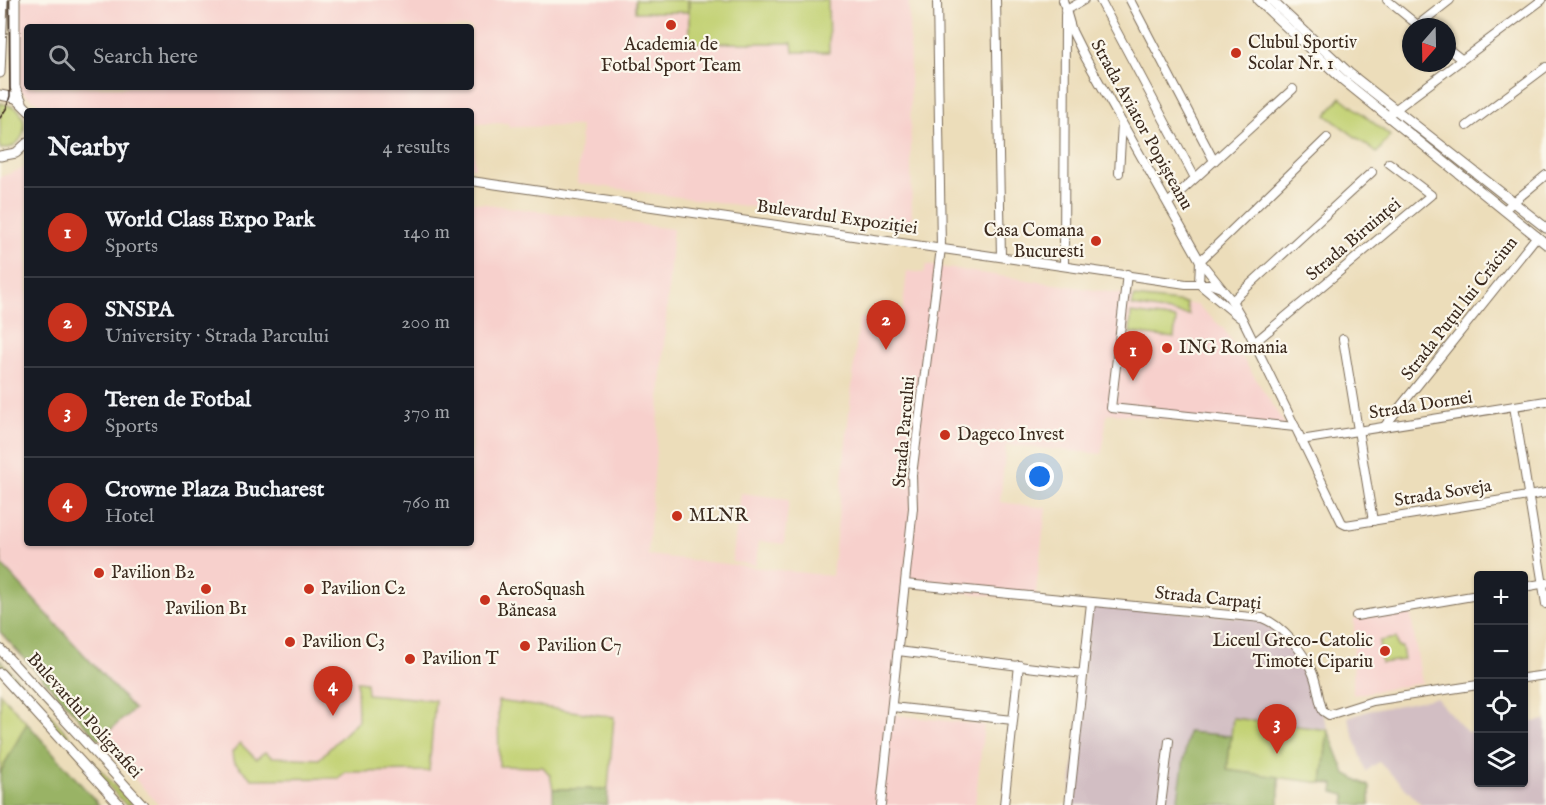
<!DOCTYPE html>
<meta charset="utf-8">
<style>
body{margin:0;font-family:"IM FELL English",serif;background:#20242c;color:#f1f3f6}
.controls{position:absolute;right:18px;bottom:18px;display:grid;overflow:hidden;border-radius:6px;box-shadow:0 2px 4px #0004}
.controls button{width:54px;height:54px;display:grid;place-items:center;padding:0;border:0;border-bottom:2px solid #363941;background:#171b24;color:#f1f3f6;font:30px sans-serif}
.compass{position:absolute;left:1402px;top:18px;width:54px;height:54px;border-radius:50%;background:#171b24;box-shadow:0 2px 4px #0004;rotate:200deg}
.you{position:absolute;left:1040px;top:477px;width:21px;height:21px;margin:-15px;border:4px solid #fff;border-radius:50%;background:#1a73e8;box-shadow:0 0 0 9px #1a73e833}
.badge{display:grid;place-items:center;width:39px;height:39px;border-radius:50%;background:#c8321e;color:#fff;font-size:20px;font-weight:700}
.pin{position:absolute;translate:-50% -50px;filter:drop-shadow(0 2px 3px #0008)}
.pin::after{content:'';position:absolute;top:32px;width:21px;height:18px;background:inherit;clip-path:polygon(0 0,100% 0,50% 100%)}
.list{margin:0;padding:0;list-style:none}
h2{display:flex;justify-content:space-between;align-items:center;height:78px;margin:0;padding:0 24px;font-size:26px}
h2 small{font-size:20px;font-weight:400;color:#9ea1a6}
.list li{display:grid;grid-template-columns:39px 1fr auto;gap:18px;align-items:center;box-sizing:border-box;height:90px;padding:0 24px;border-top:2px solid #363941}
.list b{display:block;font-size:22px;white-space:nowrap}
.list p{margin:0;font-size:20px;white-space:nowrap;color:#9ea1a6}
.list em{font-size:20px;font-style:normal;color:#9ea1a6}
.icon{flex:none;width:33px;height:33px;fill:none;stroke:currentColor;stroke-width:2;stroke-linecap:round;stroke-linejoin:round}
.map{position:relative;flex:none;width:1546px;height:805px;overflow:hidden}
.search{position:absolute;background:#171b24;box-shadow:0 2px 4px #0004;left:24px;top:24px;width:450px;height:66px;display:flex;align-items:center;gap:15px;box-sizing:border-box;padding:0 21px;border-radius:6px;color:#9ea1a6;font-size:22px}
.panel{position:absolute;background:#171b24;box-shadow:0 2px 4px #0004;left:24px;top:108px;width:450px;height:438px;border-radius:6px}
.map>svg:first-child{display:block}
.built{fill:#f7d0cc;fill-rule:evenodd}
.industrial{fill:#d2bec3}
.green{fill:#c2d173;stroke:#7e7e48;stroke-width:1.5}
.forest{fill:#99b365;stroke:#6a6e42;stroke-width:1.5}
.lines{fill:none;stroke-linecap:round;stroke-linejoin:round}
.minor-casing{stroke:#796955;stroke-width:10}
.major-casing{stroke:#796955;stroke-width:11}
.minor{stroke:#fff;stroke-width:8}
.major{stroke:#fff;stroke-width:9}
.tram{stroke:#3b2a1e;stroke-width:1.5}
.poi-dot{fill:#c8321e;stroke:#fbf7ec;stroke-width:2}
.labels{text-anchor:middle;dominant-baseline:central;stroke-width:4.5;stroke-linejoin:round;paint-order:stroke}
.poi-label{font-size:18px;fill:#3b2a1e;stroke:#fbf7ec;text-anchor:start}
.street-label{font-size:18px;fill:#3b2a1e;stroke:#fbf7ec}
</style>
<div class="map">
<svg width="1546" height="805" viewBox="0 0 1546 805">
<rect width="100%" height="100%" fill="#fbf7ec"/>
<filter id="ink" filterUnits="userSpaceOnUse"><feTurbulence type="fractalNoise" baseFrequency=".0167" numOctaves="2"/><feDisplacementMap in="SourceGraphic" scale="12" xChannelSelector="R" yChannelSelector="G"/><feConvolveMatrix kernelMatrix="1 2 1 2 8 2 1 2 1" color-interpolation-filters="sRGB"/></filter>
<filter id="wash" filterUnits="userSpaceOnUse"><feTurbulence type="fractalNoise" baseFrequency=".008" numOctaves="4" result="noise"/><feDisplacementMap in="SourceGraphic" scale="24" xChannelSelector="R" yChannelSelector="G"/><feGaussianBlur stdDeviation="1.35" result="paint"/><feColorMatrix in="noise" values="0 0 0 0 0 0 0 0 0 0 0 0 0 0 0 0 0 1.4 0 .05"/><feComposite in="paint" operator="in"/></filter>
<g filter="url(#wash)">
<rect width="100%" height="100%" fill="#ecddba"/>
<g class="built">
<path d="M 20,0 L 909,0 L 912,229 L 577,183 L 581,126 L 509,127 L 508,123 L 472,124 L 475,168 L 471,167 L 471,111 L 49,111 L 15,87 ZM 27,27 L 471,27 L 471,87 L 27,87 Z"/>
<polygon points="27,167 27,543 471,543 471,202 673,229 648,555 832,576 859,318 901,323 907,271 924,273 926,265 1197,305 1224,329 1289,431 1107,413 1102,454 1006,445 1000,502 1046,508 1035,601 910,586 896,715 984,725 975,805 607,805 614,717 498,701 499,765 544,767 551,780 553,805 159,805 0,634 0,177"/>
<polygon points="741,493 789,499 784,544 759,541 756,565 732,562"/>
<polygon points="1410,610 1422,683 1353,695 1354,619"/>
</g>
<g class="industrial">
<polygon points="1091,603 1267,620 1303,657 1328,730 1234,718 1231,736 1188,732 1177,805 1069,805"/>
<polygon points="1436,698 1467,732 1478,731 1478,782 1524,782 1524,723 1546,720 1546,805 1422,805 1379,762 1366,771 1348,718 1368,711"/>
</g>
<g class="green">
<rect x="635" y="0" width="53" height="12"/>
<polygon points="689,0 828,0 829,52 793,52 792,43 689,43"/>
<polygon points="1341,97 1390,136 1377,153 1326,115"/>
<path d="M 0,103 L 17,108 C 31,124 24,149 0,149 Z"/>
<polygon points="1134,297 1186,303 1189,315 1132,306"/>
<polygon points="1131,313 1176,319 1174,338 1130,333"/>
<polygon points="1396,638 1398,647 1402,647 1404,660 1381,663 1379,641"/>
<polygon points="0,660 132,805 126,805 0,667"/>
<polygon points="357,681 366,682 367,694 435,700 429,771 345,772 339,778 252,779 233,761 232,752 240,743 256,759 265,752 272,757 319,759 358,720"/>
<polygon points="0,693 27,723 0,773"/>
<polygon points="498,701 614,717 608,789 553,789 550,775 543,767 499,766"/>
<polygon points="1233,718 1328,730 1322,783 1227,771"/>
</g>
<g class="forest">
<polygon points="0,551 2,565 134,709 99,740 0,632"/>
<polygon points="27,723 99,805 0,805 0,773"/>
<polygon points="1328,730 1345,773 1370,787 1370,805 1345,805 1345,795 1333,792 1334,784 1322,783"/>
<polygon points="1188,732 1231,736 1227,770 1279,777 1279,805 1177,805"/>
<polygon points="553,789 608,789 607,805 553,805"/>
</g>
</g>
<g filter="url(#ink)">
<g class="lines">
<g class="minor-casing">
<g id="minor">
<polyline points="996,0 1001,257"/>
<polyline points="1063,0 1072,31 1085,57 1200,261 1232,301 1242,318 1342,523 1346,525 1546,493"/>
<polyline points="1100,0 1195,178"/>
<polyline points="1130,0 1214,161"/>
<polyline points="1387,0 1420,27"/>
<polyline points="1065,11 1084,0"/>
<polyline points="1418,25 1450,0"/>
<polyline points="1447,48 1461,59"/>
<polyline points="1392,112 1542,0"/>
<polyline points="1467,126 1546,67"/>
<polyline points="1119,173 1122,123"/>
<polyline points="471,181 1186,284 1210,284 1221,288"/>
<polyline points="1168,203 1293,89"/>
<polyline points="1504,210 1546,175"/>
<polyline points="1200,261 1327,138"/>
<polyline points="1200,261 1199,284 1240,318"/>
<polyline points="1064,265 1065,15"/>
<polyline points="1127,274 1111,408 1295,427"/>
<polyline points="1232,301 1372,172"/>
<polyline points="1343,339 1373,521"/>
<polyline points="1254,343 1431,195 1389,163"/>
<polyline points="1514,406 1546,604"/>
<polyline points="1384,427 1537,236"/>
<polyline points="1301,440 1546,401"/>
<path d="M 905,584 L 1262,618 C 1282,625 1305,653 1313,674 C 1318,686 1318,699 1323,711 L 1329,715 L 1373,701 L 1478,685"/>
<polyline points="1524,587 1546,583"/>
<polyline points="1356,616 1478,595"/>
<polyline points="898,651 1083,674"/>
<polyline points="1524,678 1546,675"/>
<polyline points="892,707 1013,720"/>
<polyline points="881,805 913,508 912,475 941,248 937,0"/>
<polyline points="1004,805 1019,665"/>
<polyline points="1069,805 1091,603"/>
<polyline points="1161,805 1169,741"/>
</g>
</g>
<g class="major-casing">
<g id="major">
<polyline points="15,0 15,87 22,102"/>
<polyline points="1258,0 1343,80 1546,244"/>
<polyline points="1271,0 1349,73 1546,228"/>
<polyline points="0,73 3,0"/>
<polyline points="0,95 16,98 29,111"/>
<polyline points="0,156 16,153 27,143"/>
<polyline points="0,649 143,805"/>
<polyline points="0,673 120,805"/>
</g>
</g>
<use href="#minor" class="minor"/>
<use href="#major" class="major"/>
<polyline class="tram" points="0,118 6,109 10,96 9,0"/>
</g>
</g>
<g class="poi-dot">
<circle cx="671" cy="25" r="6"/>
<circle cx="1236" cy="53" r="6"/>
<circle cx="1096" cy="241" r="6"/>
<circle cx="1167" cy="348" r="6"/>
<circle cx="945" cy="435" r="6"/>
<circle cx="677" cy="516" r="6"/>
<circle cx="99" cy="573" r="6"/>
<circle cx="206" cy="589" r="6"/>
<circle cx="309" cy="589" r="6"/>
<circle cx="485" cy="600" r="6"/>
<circle cx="290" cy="642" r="6"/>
<circle cx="525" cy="646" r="6"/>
<circle cx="1385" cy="651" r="6"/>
<circle cx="410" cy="659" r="6"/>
</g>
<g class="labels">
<g class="poi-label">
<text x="1248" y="43">Clubul Sportiv<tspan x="1248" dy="21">Scolar Nr. 1</tspan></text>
<text x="671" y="45" text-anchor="middle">Academia de<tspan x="671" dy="21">Fotbal Sport Team</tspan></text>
<text x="1084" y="231" text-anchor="end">Casa Comana<tspan x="1084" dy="21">Bucuresti</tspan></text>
<text x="1179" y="348">ING Romania</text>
<text x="957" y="435">Dageco Invest</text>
<text x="689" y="516">MLNR</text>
<text x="111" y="573">Pavilion B2</text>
<text x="321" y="589">Pavilion C2</text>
<text x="497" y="590">AeroSquash<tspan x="497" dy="21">Băneasa</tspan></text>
<text x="206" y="609" text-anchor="middle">Pavilion B1</text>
<text x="1373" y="641" text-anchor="end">Liceul Greco-Catolic<tspan x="1373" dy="21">Timotei Cipariu</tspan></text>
<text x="302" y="642">Pavilion C3</text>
<text x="537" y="646">Pavilion C7</text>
<text x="422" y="659">Pavilion T</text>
</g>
<g class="street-label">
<text transform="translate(1141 125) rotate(61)">Strada Aviator Popișteanu</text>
<text transform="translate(837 218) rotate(8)">Bulevardul Expoziției</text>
<text transform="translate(1354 240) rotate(-40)">Strada Biruinței</text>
<text transform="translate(1460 309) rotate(-52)">Strada Puțul lui Crăciun</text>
<text transform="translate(1421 406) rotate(-9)">Strada Dornei</text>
<text transform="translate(905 432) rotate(-85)">Strada Parcului</text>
<text transform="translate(1443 494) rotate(-9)">Strada Soveja</text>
<text transform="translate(1208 599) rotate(6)">Strada Carpați</text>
<text transform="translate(84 716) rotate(48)">Bulevardul Poligrafiei</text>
</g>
</g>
</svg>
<div class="controls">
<button>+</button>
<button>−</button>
<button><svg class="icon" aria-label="locate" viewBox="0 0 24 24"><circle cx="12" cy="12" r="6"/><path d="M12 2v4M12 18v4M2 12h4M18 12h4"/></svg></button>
<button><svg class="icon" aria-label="layers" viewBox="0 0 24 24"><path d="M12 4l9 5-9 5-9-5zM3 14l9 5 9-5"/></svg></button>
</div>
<svg class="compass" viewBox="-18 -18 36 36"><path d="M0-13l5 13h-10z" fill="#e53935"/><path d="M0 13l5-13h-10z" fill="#9ea1a6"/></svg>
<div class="you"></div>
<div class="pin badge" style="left:1133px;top:381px">1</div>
<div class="pin badge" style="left:886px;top:350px">2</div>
<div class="pin badge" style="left:1277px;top:754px">3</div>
<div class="pin badge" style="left:333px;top:716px">4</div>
<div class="search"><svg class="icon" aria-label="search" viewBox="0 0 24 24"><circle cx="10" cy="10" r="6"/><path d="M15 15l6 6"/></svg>Search here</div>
<section class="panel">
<h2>Nearby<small>4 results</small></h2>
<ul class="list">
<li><span class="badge">1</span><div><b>World Class Expo Park</b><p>Sports</p></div><em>140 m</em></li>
<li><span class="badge">2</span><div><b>SNSPA</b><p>University · Strada Parcului</p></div><em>200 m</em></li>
<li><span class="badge">3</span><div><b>Teren de Fotbal</b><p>Sports</p></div><em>370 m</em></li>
<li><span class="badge">4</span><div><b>Crowne Plaza Bucharest</b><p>Hotel</p></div><em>760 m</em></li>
</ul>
</section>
</div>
